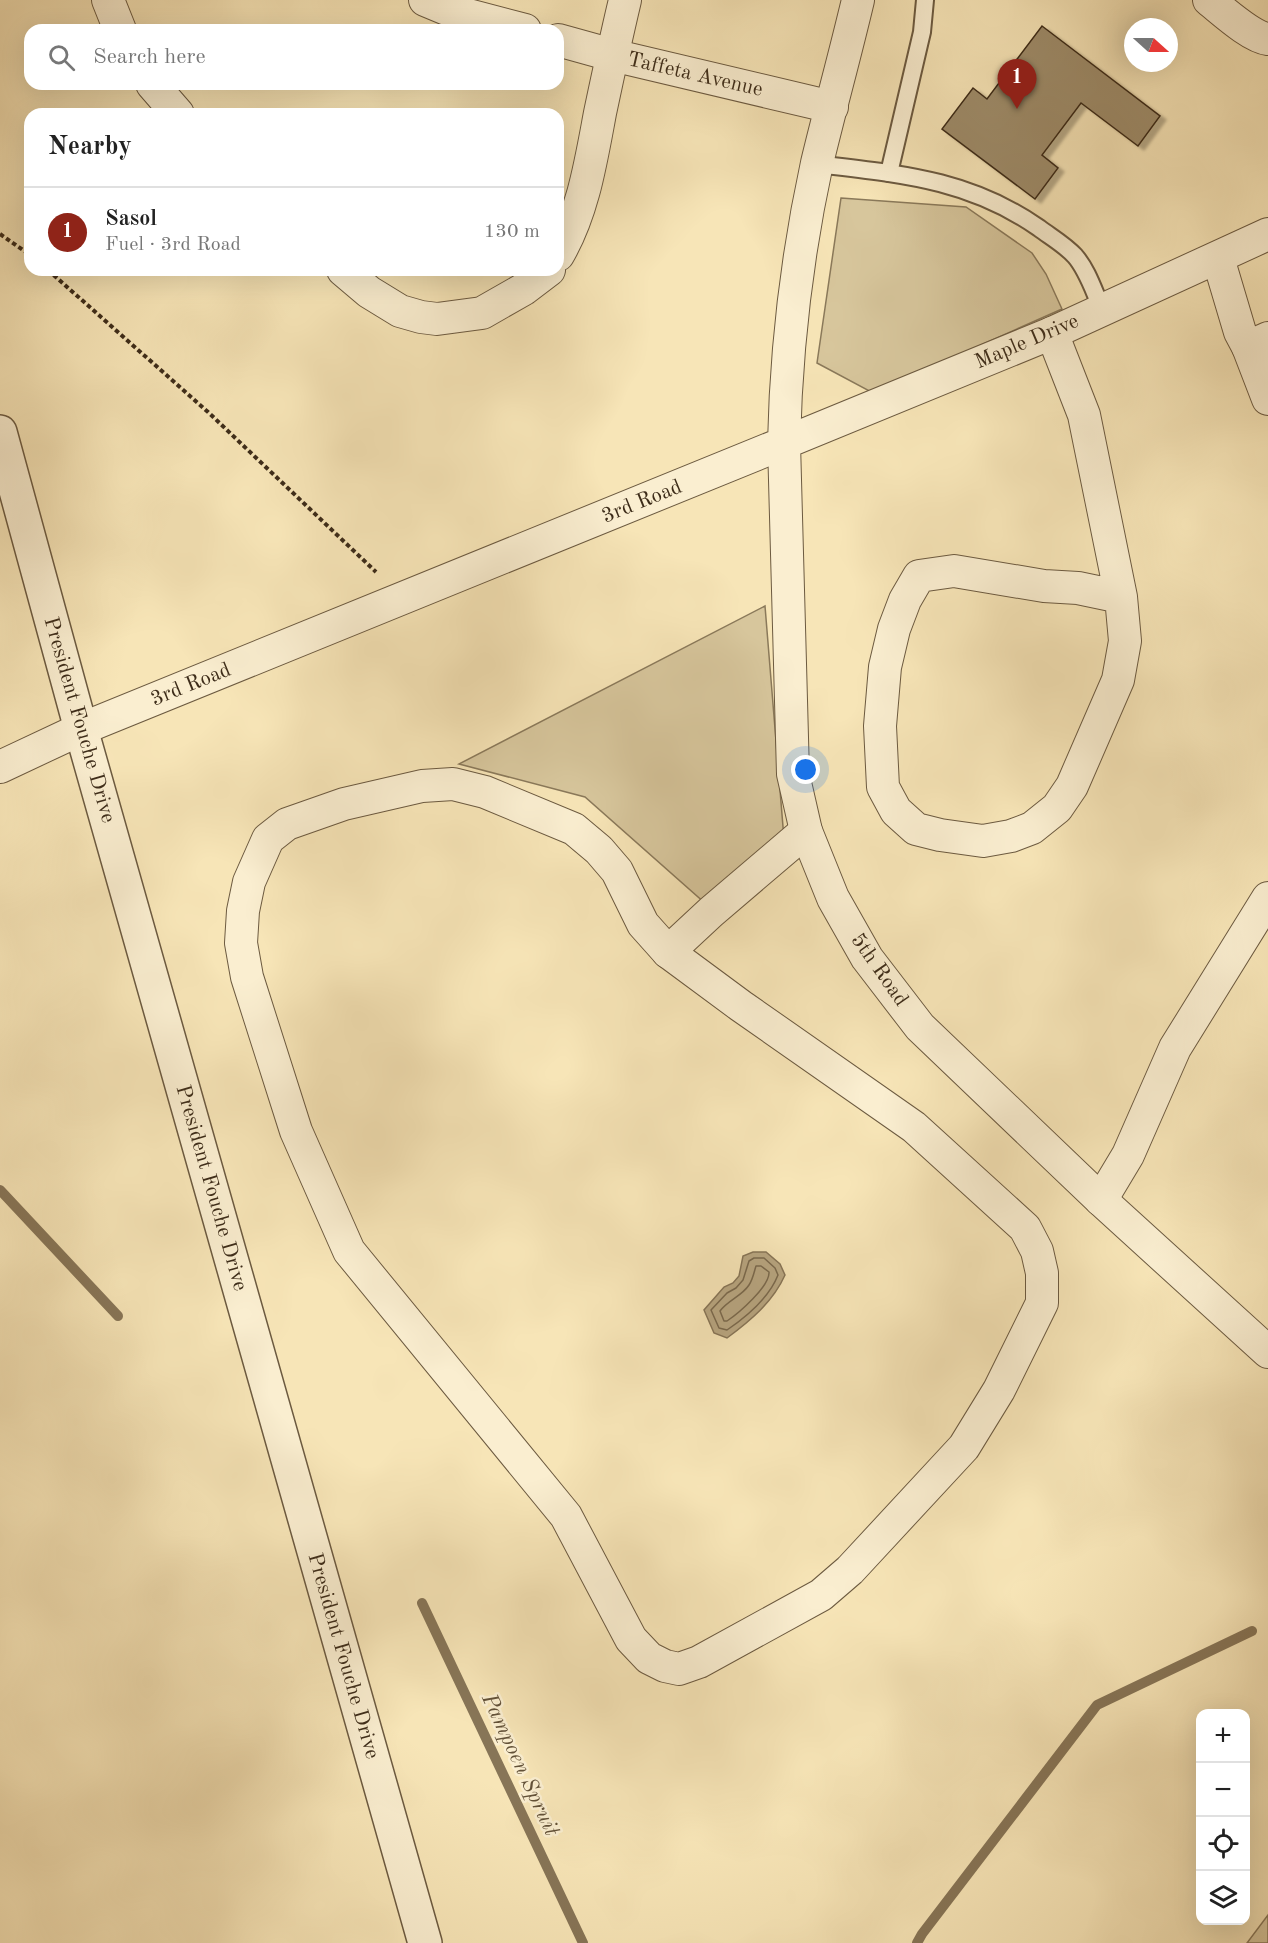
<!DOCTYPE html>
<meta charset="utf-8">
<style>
body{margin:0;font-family:"Old Standard TT",serif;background:#f2f2f2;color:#222}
.controls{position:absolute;right:18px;bottom:18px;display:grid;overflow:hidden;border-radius:12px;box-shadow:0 6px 24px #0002}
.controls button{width:54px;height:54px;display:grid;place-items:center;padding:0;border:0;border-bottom:2px solid #e0e0e0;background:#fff;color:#222;font:30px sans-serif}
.compass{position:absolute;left:1124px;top:18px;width:54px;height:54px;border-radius:50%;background:#fff;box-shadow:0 6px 24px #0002;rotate:111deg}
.you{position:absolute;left:806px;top:770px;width:21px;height:21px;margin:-15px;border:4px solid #fff;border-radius:50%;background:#1a73e8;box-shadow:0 0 0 9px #1a73e833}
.badge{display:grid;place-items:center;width:39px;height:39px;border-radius:50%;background:#8f2418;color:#fff;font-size:20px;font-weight:700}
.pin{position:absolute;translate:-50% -50px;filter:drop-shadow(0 2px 3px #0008)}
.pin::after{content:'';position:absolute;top:32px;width:21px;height:18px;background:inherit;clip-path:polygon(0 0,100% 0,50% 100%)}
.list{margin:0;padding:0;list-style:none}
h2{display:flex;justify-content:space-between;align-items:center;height:78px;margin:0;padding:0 24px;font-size:26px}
h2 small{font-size:20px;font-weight:400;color:#767676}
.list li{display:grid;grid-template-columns:39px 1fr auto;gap:18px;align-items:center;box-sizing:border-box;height:90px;padding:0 24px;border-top:2px solid #e0e0e0}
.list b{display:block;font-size:22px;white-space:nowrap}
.list p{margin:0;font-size:20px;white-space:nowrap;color:#767676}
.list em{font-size:20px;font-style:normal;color:#767676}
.icon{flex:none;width:33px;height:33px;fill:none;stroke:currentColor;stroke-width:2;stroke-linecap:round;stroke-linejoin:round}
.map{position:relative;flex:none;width:1268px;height:1943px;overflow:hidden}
.search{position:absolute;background:#fff;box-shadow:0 6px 24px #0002;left:24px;top:24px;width:540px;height:66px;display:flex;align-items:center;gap:15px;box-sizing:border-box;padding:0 21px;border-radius:18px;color:#767676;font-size:22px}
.panel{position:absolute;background:#fff;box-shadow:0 6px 24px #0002;left:24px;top:108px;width:540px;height:168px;border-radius:18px}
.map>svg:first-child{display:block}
.green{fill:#d7c69c;stroke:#8a795a;stroke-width:1.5}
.water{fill:#b8a681;stroke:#877557;stroke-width:1.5}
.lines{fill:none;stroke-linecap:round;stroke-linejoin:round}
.shore{stroke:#7a694d;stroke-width:1.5}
.stream{stroke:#877557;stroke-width:10}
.building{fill:#9e8c6b;stroke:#3d2c19;stroke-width:1.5;filter:url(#shadow)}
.service-casing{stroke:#6c5a40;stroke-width:20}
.minor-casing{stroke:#6c5a40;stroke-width:34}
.tertiary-casing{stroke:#6c5a40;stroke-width:36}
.path{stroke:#3d2c19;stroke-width:4;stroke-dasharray:4.5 3;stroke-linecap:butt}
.service{stroke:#faeed0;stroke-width:16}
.minor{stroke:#faeed0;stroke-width:32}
.tertiary{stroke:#faeed0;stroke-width:33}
.labels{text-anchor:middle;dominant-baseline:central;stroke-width:5;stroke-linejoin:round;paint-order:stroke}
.street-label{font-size:21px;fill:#3d2c19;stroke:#faeed0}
.water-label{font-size:22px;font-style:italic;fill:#625138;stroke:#faeed0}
</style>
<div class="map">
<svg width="1268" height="1943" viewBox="0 0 1268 1943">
<defs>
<filter id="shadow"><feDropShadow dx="6" dy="4" stdDeviation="1.5" flood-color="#0004"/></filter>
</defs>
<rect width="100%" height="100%" fill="#f7e5b7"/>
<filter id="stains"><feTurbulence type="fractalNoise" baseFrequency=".00333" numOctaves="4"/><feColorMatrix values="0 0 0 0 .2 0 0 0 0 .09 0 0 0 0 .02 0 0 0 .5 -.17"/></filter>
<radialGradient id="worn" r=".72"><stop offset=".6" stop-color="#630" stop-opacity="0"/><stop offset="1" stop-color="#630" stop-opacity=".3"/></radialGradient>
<g class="green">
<polygon points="841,198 966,207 1032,253 1046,274 1062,309 873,393 817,363"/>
<polygon points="765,606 784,839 706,904 585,797 459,764"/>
<polygon points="1268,1915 1268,1943 1247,1943"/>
</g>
<path class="water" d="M 753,1252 L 766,1252 L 780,1264 L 785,1275 C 773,1302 750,1321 727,1338 L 714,1333 L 704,1310 L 724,1287 L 733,1283 L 739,1276 L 743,1256 Z"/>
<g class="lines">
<g class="shore">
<path d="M 754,1258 L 764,1258 L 775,1268 L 778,1275 C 769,1298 746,1317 727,1330 L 719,1328 L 711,1310 L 727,1293 L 736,1288 L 743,1280 L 749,1261 Z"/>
<path d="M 756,1266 L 761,1266 L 769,1272 C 770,1286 739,1313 727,1321 L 724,1321 L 720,1311 C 728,1300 742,1296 749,1285 C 753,1279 754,1272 756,1266 Z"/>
</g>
<g class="stream">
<polyline points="0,1190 118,1316"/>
<polyline points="422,1603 583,1943"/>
<polyline points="917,1943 922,1934 1097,1705 1252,1631"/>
</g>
</g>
<polygon class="building" points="1042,26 1160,116 1138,146 1081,103 1042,155 1058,168 1035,199 942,129 973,88 987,99"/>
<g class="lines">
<g class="service-casing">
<g id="service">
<path d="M 817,164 C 900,174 969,179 1039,228 C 1051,237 1065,245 1075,256 C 1088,271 1094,292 1102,309"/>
<polyline points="889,173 922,32 925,0"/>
</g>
</g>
<g class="minor-casing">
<g id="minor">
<polyline points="108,0 120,30"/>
<polyline points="425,0 449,10 525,30"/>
<path d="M 1209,0 C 1223,11 1251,37 1268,39"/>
<polyline points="558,40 612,55 832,107"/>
<polyline points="152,84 178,114"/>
<polyline points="1268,234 1052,333 784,443 793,774 806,831 833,898 867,958 920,1027 1101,1200 1268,1352"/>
<path d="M 558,255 C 583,213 591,161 600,113 C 608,75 616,38 625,0"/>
<polyline points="1218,258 1240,332 1248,347 1268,338"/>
<polyline points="343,270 369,292 400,311 421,317 437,319 482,313 524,289 549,270"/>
<polyline points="1052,333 1084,415 1121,597 1125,641 1118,680 1072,786 1057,808 1032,828 1011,836 983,841 940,835 916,829 896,811 883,787 880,726 885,667 894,629 905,600 919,576 954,571 1044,586 1078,588 1121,597"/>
<polyline points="1248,347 1268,399"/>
<path d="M 0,767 L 81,729 L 784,443 C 786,349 797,255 817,163 C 830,109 845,55 858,0"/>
<polygon points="453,784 485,792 574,829 599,850 617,871 643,924 668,952 741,1006 914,1127 1025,1228 1037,1251 1042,1273 1042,1303 999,1390 964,1447 850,1570 821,1595 699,1662 679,1669 665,1666 649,1658 631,1639 566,1516 349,1251 296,1131 247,977 241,943 243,911 249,882 268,839 287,824 344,804 422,786"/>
<polyline points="668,952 711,912 806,831"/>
<polyline points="1101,1200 1128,1155 1175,1048 1268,898"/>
</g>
</g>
<g class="tertiary-casing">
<polyline id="tertiary" points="0,432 81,729 425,1943"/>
</g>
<g class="path">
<polyline points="0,234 30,255"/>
<polyline points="48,270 208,412 376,572"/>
</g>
<use href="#service" class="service"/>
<use href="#minor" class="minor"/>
<use href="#tertiary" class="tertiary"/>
</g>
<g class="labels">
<g class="street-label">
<text transform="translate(695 75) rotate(13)">Taffeta Avenue</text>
<text transform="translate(1027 342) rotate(-23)">Maple Drive</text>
<text transform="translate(642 502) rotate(-22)">3rd Road</text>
<text transform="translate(191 685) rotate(-22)">3rd Road</text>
<text transform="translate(79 720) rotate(74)">President Fouche Drive</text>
<text transform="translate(879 970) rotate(55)">5th Road</text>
<text transform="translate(211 1188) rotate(74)">President Fouche Drive</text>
<text transform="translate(343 1656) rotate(74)">President Fouche Drive</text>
</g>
<g class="water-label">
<text transform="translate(520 1765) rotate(65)">Pampoen Spruit</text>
</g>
</g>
<rect width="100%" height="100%" filter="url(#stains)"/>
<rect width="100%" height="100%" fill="url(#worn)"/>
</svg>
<div class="controls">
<button>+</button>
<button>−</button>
<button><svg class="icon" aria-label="locate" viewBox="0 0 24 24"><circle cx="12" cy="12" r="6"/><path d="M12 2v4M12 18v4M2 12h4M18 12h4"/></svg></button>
<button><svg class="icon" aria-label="layers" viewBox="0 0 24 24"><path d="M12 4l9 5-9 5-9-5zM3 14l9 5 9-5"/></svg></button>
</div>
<svg class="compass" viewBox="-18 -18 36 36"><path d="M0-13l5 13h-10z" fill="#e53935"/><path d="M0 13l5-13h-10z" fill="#767676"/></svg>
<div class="you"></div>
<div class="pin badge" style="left:1017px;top:109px">1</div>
<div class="search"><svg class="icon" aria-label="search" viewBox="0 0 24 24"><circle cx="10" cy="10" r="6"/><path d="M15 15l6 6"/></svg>Search here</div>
<section class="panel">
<h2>Nearby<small></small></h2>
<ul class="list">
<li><span class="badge">1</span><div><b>Sasol</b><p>Fuel · 3rd Road</p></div><em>130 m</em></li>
</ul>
</section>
</div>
